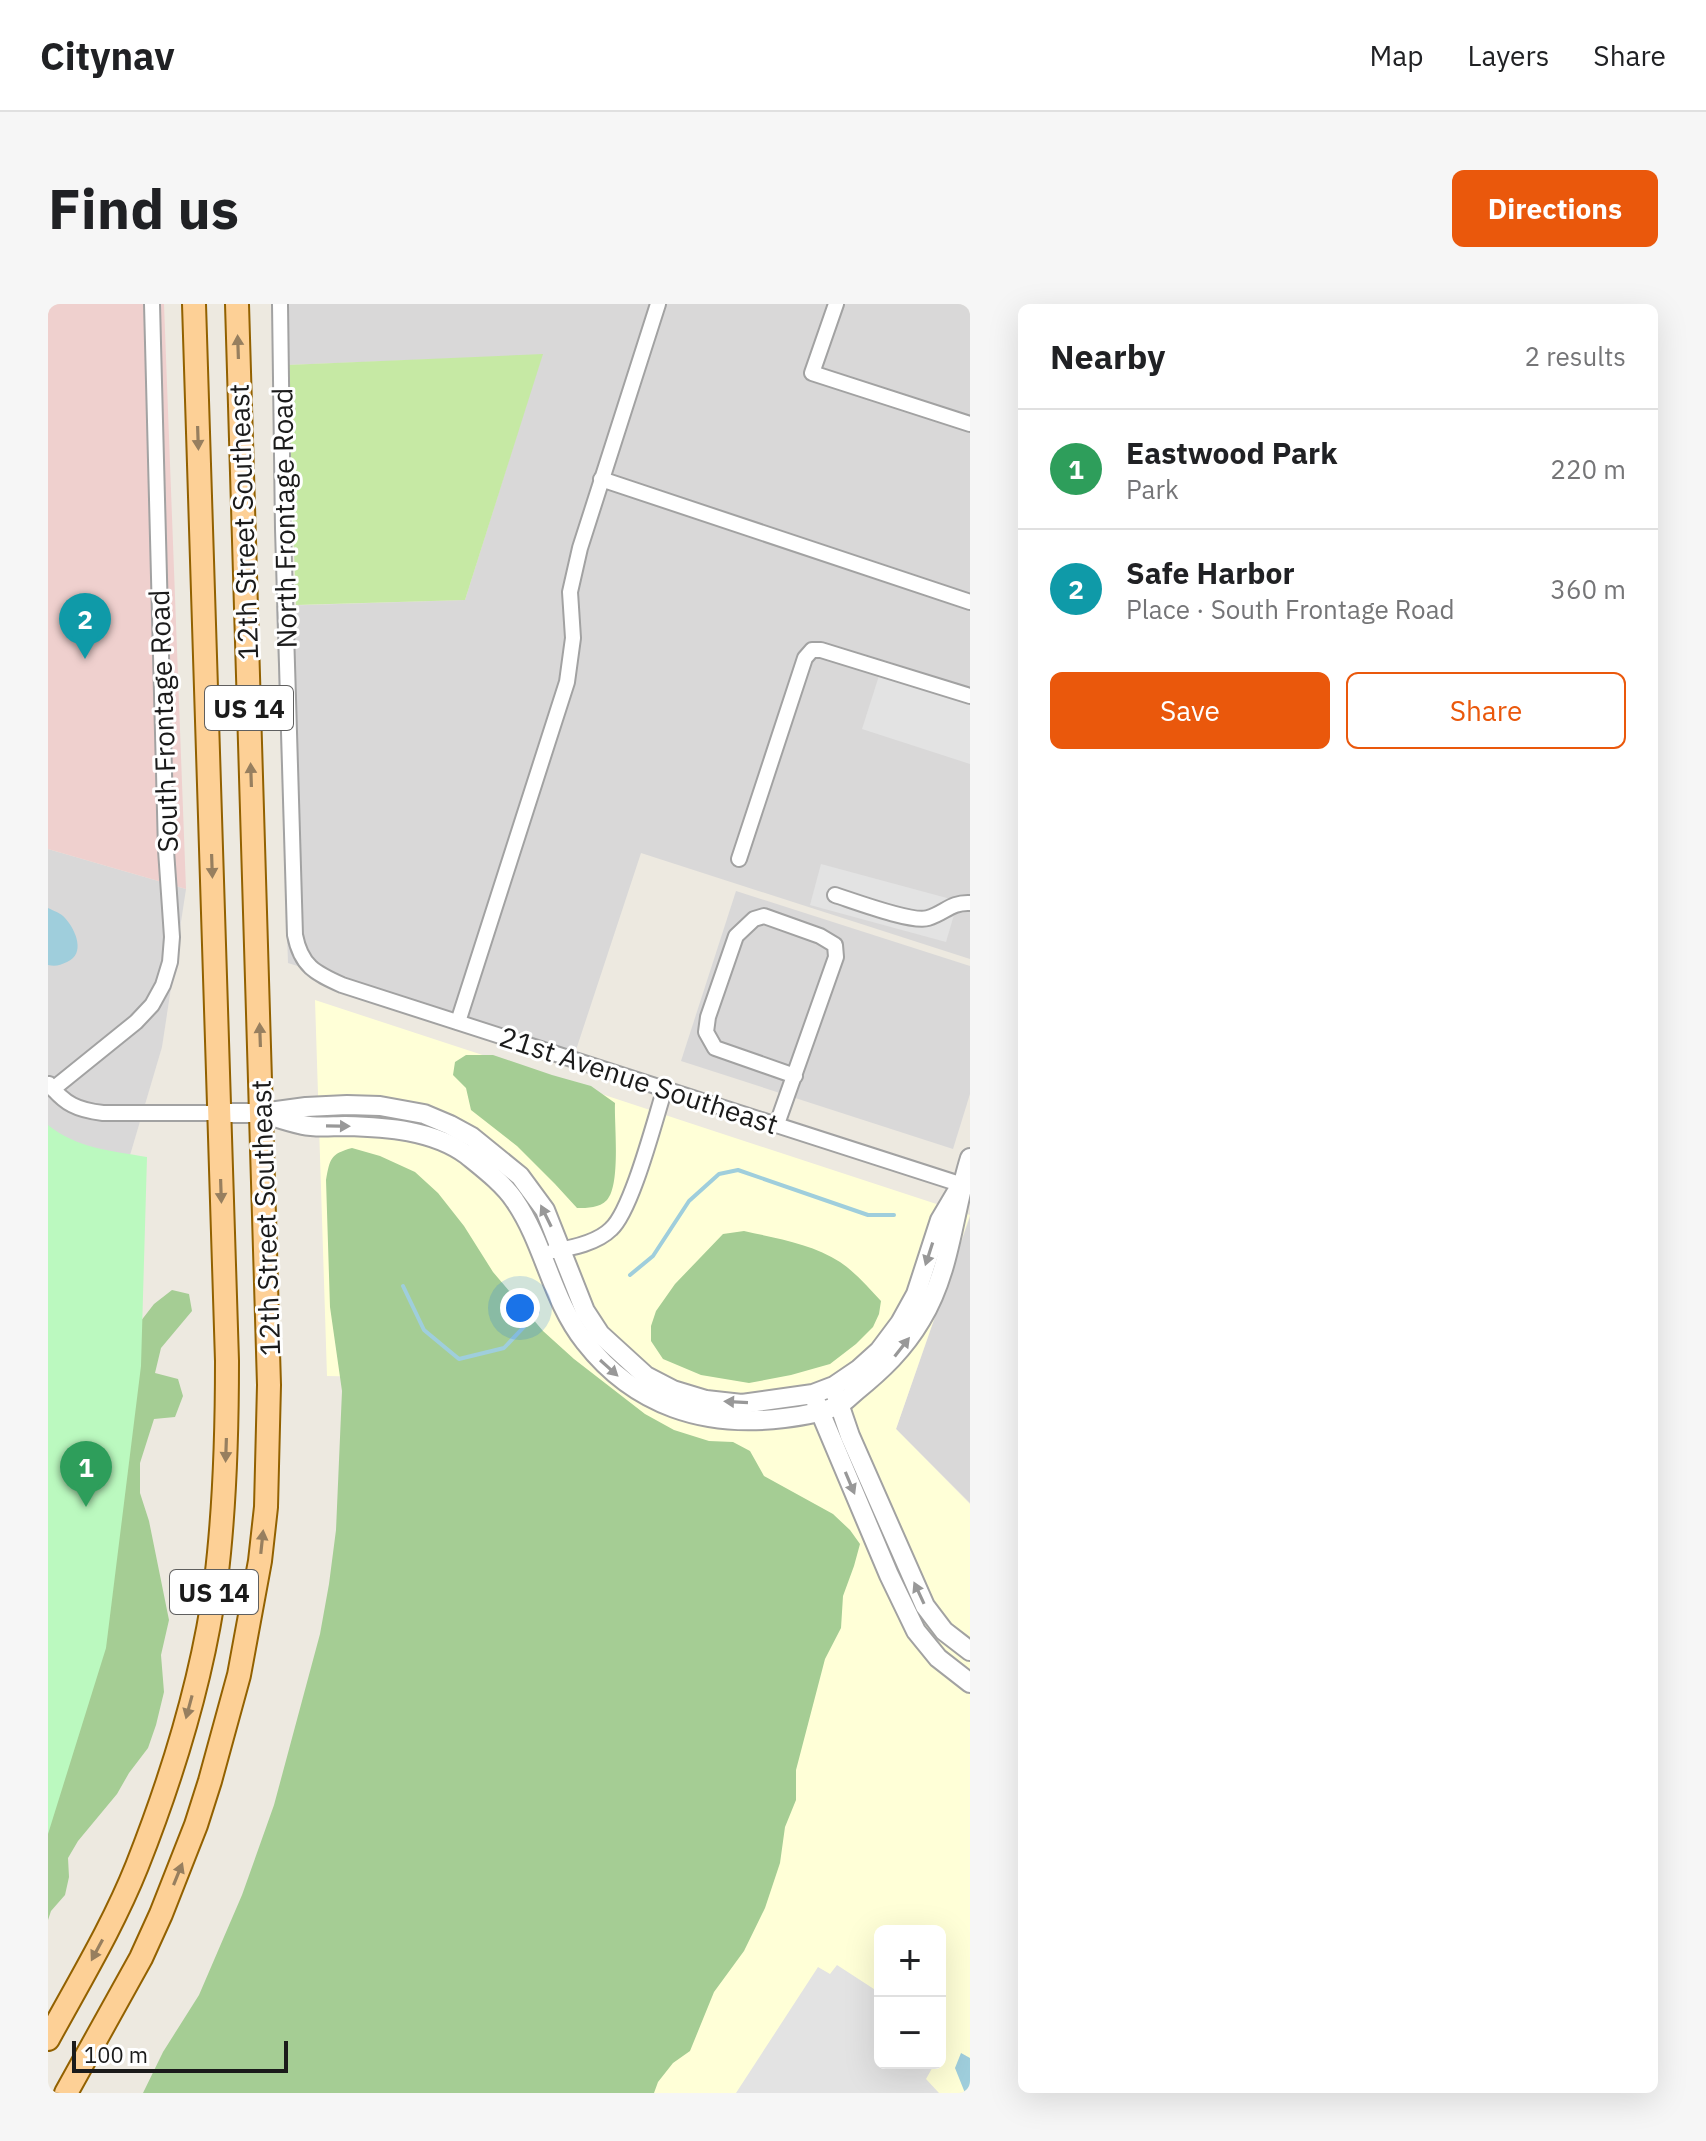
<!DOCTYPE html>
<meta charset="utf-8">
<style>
body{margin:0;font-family:"IBM Plex Sans",sans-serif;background:#f6f6f6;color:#202124}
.controls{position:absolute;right:24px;bottom:24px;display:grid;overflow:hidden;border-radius:12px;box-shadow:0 8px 32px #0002}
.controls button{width:72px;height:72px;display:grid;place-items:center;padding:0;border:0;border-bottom:2px solid #e0e0e0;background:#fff;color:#202124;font:40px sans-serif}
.scale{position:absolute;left:24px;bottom:20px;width:216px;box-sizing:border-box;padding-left:8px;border:4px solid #1b1b1b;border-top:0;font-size:22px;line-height:28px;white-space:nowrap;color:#1b1b1b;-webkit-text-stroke:6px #fff;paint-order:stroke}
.you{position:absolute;left:472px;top:1004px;width:28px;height:28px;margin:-20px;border:6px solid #fff;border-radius:50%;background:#1a73e8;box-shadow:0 0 0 12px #1a73e833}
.badge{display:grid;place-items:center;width:52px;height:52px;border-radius:50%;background:#ea580c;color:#fff;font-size:26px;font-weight:700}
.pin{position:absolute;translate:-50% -66px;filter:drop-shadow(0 2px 4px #0008)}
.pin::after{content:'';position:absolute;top:42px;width:28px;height:24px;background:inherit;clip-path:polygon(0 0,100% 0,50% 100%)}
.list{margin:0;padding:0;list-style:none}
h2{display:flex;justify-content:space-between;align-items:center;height:104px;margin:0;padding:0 32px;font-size:34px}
h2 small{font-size:26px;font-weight:400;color:#757577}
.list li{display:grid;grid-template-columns:52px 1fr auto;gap:24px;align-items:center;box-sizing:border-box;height:120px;padding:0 32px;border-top:2px solid #e0e0e0}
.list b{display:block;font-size:30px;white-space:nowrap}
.list p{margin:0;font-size:26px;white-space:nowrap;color:#757577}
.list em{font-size:26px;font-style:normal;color:#757577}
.actions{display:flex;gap:16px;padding:24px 32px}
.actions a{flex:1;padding:18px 0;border:2px solid #ea580c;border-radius:12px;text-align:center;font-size:28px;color:#ea580c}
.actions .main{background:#ea580c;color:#fff}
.map{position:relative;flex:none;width:922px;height:1789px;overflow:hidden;border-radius:12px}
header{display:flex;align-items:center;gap:48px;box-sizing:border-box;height:112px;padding:0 40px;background:#fff;border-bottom:2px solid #e0e0e0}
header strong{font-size:38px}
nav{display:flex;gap:44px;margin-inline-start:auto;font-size:28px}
.intro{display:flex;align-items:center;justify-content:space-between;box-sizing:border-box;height:192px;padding:0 48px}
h1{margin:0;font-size:56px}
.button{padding:20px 36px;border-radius:12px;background:#ea580c;color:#fff;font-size:28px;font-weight:700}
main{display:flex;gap:48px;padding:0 48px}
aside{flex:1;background:#fff;border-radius:12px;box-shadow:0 8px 32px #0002}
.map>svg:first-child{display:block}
.residential{fill:#d9d8d8}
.commercial{fill:#efd0ce}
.education{fill:#ffffd7;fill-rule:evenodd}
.grass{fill:#c6e9a4}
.forest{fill:#a5cd94}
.park{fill:#bbf9bf}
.parking{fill:#e3e3e3}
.water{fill:#9fcedc}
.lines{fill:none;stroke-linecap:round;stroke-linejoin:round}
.stream{stroke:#9fcedc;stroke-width:4}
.minor-casing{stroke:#a2a2a2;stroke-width:18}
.tertiary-casing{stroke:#a2a2a2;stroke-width:22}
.primary-casing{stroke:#926100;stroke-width:26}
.minor{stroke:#fff;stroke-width:14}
.tertiary{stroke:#fff;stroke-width:18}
.primary{stroke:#fdd096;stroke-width:22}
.oneway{fill:#977f5f}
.oneway2{fill:#989898}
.labels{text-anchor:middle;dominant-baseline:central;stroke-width:6;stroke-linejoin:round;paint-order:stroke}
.shield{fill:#fff;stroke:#5f5f5f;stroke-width:2}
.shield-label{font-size:26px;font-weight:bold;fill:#1b1b1b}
.street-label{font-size:28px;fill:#1b1b1b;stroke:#fff}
</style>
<header>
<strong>Citynav</strong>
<nav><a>Map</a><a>Layers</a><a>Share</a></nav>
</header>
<div class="intro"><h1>Find us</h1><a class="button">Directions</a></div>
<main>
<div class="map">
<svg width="922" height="1789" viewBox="0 0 922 1789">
<rect width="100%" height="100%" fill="#ede9e0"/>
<g class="residential">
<polygon points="239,0 922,0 922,655 593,549 527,749 240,659 228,302 417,296 494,51 239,61"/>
<polygon points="0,545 138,585 114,743 67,902 0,1097"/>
<polygon points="688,587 922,662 922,790 905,845 633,757"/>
<polygon points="922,913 922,1199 848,1125"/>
</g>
<polygon class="commercial" points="0,0 116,0 138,585 0,545"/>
<path class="education" d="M 267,696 L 922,911 L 848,1125 L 922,1200 L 922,1789 L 562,1789 L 411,1075 L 279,1072 ZM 832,1627 L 892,1627 L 892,1759 L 832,1759 Z"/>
<polygon class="grass" points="495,50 417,296 248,301 239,61"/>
<g class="forest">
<path d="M 418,751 L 445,751 L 504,771 L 543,782 L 567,799 C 566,820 573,880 559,896 C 551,904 540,904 529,904 L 507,880 L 469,842 L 423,806 L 418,784 L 405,771 L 407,758 Z"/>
<path d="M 304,844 L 332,852 L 367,868 L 390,889 L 416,922 L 445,968 L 495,1027 L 526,1055 L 597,1110 L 626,1126 L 661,1137 L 685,1138 L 702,1147 L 716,1172 L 785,1210 L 802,1226 L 812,1240 L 806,1262 L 795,1292 L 793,1324 L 777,1355 L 748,1466 L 748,1496 L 737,1523 L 732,1559 L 717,1604 L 696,1647 L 666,1688 L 642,1747 L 625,1759 L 610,1778 L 606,1789 L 95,1789 L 115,1748 L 151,1691 L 194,1591 L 226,1501 L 272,1330 L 281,1280 L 288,1226 L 294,1087 L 282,1003 L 278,876 C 282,855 282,850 304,844 Z"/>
<polygon points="0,854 89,1022 106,1000 124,986 141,990 144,1007 113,1044 107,1069 130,1075 135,1092 127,1113 106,1115 92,1159 92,1189 101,1217 121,1316 113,1351 116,1388 108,1421 100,1444 81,1469 69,1490 30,1537 20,1554 21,1573 17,1591 3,1607 0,1616"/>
<path d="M 696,927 C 727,934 765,940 792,958 C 808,969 820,983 833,997 L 831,1010 L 825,1023 L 808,1040 L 782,1060 L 743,1071 L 701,1079 L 653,1071 L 615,1055 L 603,1037 L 603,1022 L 608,1007 L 627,980 L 675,930 Z"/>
</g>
<path class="park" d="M 0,821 C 28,844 64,847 99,853 L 93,1062 L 58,1344 L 0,1530 Z"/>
<g class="parking">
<polygon points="836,356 922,385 922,460 814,425"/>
<polygon points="773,560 910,597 898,638 762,601"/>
<polygon points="789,1661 832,1689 832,1759 887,1759 878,1775 891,1789 688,1789 770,1663 782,1670"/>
</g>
<g class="water">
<path d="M 0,604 C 6,607 13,609 17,614 C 28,626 38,650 19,658 C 12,661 8,663 0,661 Z"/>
<polygon points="913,1749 922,1754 922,1789 917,1789 907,1764"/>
</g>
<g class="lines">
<g class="stream">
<polyline points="582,971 605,952 641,897 671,870 690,866 820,911 846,911"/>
<polyline points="355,982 376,1026 411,1055 456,1044 490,1008"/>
</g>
<g class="minor-casing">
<g id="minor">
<path d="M 232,0 L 235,225 L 247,631 C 253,662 267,669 294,681 L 921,883"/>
<polyline points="788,0 764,69 922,120"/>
<polyline points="553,175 922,298"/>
<polyline points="691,555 757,354 764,346 773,346 922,392"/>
<path d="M 787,591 C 806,597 864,619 880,614 C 897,609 903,598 922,599"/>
<polyline points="410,718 519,378 525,334 522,288 532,244 610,0"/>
<path d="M 1,780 C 17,800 29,806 55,809 L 170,809"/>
<polyline points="5,785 88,718 104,701 115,681 122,658 124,633 118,546 104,0"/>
<polyline points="729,820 788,653 787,641 772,632 716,612 706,615 688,632 660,713 658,728 667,744 747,772"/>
<path d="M 505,947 C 524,944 549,939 563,925 C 584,906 607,815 617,784"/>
</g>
</g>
<g class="tertiary-casing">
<g id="tertiary">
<polyline points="170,809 214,809 258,803 299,801 332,802 376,810 402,821 424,833 472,872 497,906 537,1007 552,1030 598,1072 625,1086 658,1096 694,1100 765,1090 786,1082 811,1065 831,1047 852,1019 868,990 892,916 908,889"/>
<path d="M 214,809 C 227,813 241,818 255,821 C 268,824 284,822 297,822 C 338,823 385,826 419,851 C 435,864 456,880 467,897 C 497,941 503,995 537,1038 C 587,1102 657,1124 736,1114 C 753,1112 772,1109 789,1102 C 796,1099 802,1092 808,1087 C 834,1066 856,1045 873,1016 C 903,967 905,908 922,854"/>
<polyline points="788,1091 802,1132 877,1302 896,1327 922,1347"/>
<polyline points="768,1098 841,1271 868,1327 890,1354 922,1379"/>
</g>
</g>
<g class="primary-casing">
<g id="primary">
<path d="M 0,1735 C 31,1678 65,1622 89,1562 C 125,1471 155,1373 168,1276 C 177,1203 179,1131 179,1057 L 146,0"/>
<polyline points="18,1789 93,1654 113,1610 148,1521 162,1477 191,1371 212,1257 218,1203 221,1081 189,0"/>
</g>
</g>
<use href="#minor" class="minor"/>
<use href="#tertiary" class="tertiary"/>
<use href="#primary" class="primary"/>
</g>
<defs><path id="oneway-solid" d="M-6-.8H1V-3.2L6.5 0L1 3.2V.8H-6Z" transform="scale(2)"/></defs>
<g class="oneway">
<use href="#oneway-solid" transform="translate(190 43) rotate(-92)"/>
<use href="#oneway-solid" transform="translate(150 134) rotate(88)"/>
<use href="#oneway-solid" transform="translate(203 471) rotate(-92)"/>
<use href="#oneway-solid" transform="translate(164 562) rotate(88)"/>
<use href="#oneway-solid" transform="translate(212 731) rotate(-92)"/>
<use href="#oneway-solid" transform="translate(173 887) rotate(88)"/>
<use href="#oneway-solid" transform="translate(178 1146) rotate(92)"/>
<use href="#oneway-solid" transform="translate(214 1238) rotate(-84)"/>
<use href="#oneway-solid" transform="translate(141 1403) rotate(105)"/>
<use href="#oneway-solid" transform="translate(130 1570) rotate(-68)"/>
<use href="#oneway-solid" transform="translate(49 1646) rotate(118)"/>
</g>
<g class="oneway2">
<use href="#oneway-solid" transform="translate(290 822) rotate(1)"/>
<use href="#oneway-solid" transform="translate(498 912) rotate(-116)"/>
<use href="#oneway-solid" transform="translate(881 950) rotate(108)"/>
<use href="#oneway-solid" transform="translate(854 1043) rotate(-52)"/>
<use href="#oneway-solid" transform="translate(561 1064) rotate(42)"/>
<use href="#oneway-solid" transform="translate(688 1098) rotate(-177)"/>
<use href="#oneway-solid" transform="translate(802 1179) rotate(67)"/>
<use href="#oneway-solid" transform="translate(871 1289) rotate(-115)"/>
</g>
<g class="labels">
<g class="shield">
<rect x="157" y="382" width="88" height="44" rx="6"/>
<rect x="122" y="1266" width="88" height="44" rx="6"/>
</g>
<g class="shield-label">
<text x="201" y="404">US 14</text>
<text x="166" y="1288">US 14</text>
</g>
<g class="street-label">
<text transform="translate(236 214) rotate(-91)">North Frontage Road</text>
<text transform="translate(195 218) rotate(-92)">12th Street Southeast</text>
<text transform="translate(115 417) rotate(-92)">South Frontage Road</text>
<text transform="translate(591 776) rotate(18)">21st Avenue Southeast</text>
<text transform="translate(217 914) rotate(-92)">12th Street Southeast</text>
</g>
</g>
</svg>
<div class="controls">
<button>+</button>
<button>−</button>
</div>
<div class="scale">100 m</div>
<div class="you"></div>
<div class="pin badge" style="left:38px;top:1203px;background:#2e9e5b">1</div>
<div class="pin badge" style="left:37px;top:355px;background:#0f9aa8">2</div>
</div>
<aside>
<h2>Nearby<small>2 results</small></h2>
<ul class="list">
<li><span class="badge" style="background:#2e9e5b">1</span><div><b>Eastwood Park</b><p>Park</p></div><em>220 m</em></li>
<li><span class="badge" style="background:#0f9aa8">2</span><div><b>Safe Harbor</b><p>Place · South Frontage Road</p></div><em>360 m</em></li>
</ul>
<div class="actions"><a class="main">Save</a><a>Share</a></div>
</aside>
</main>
